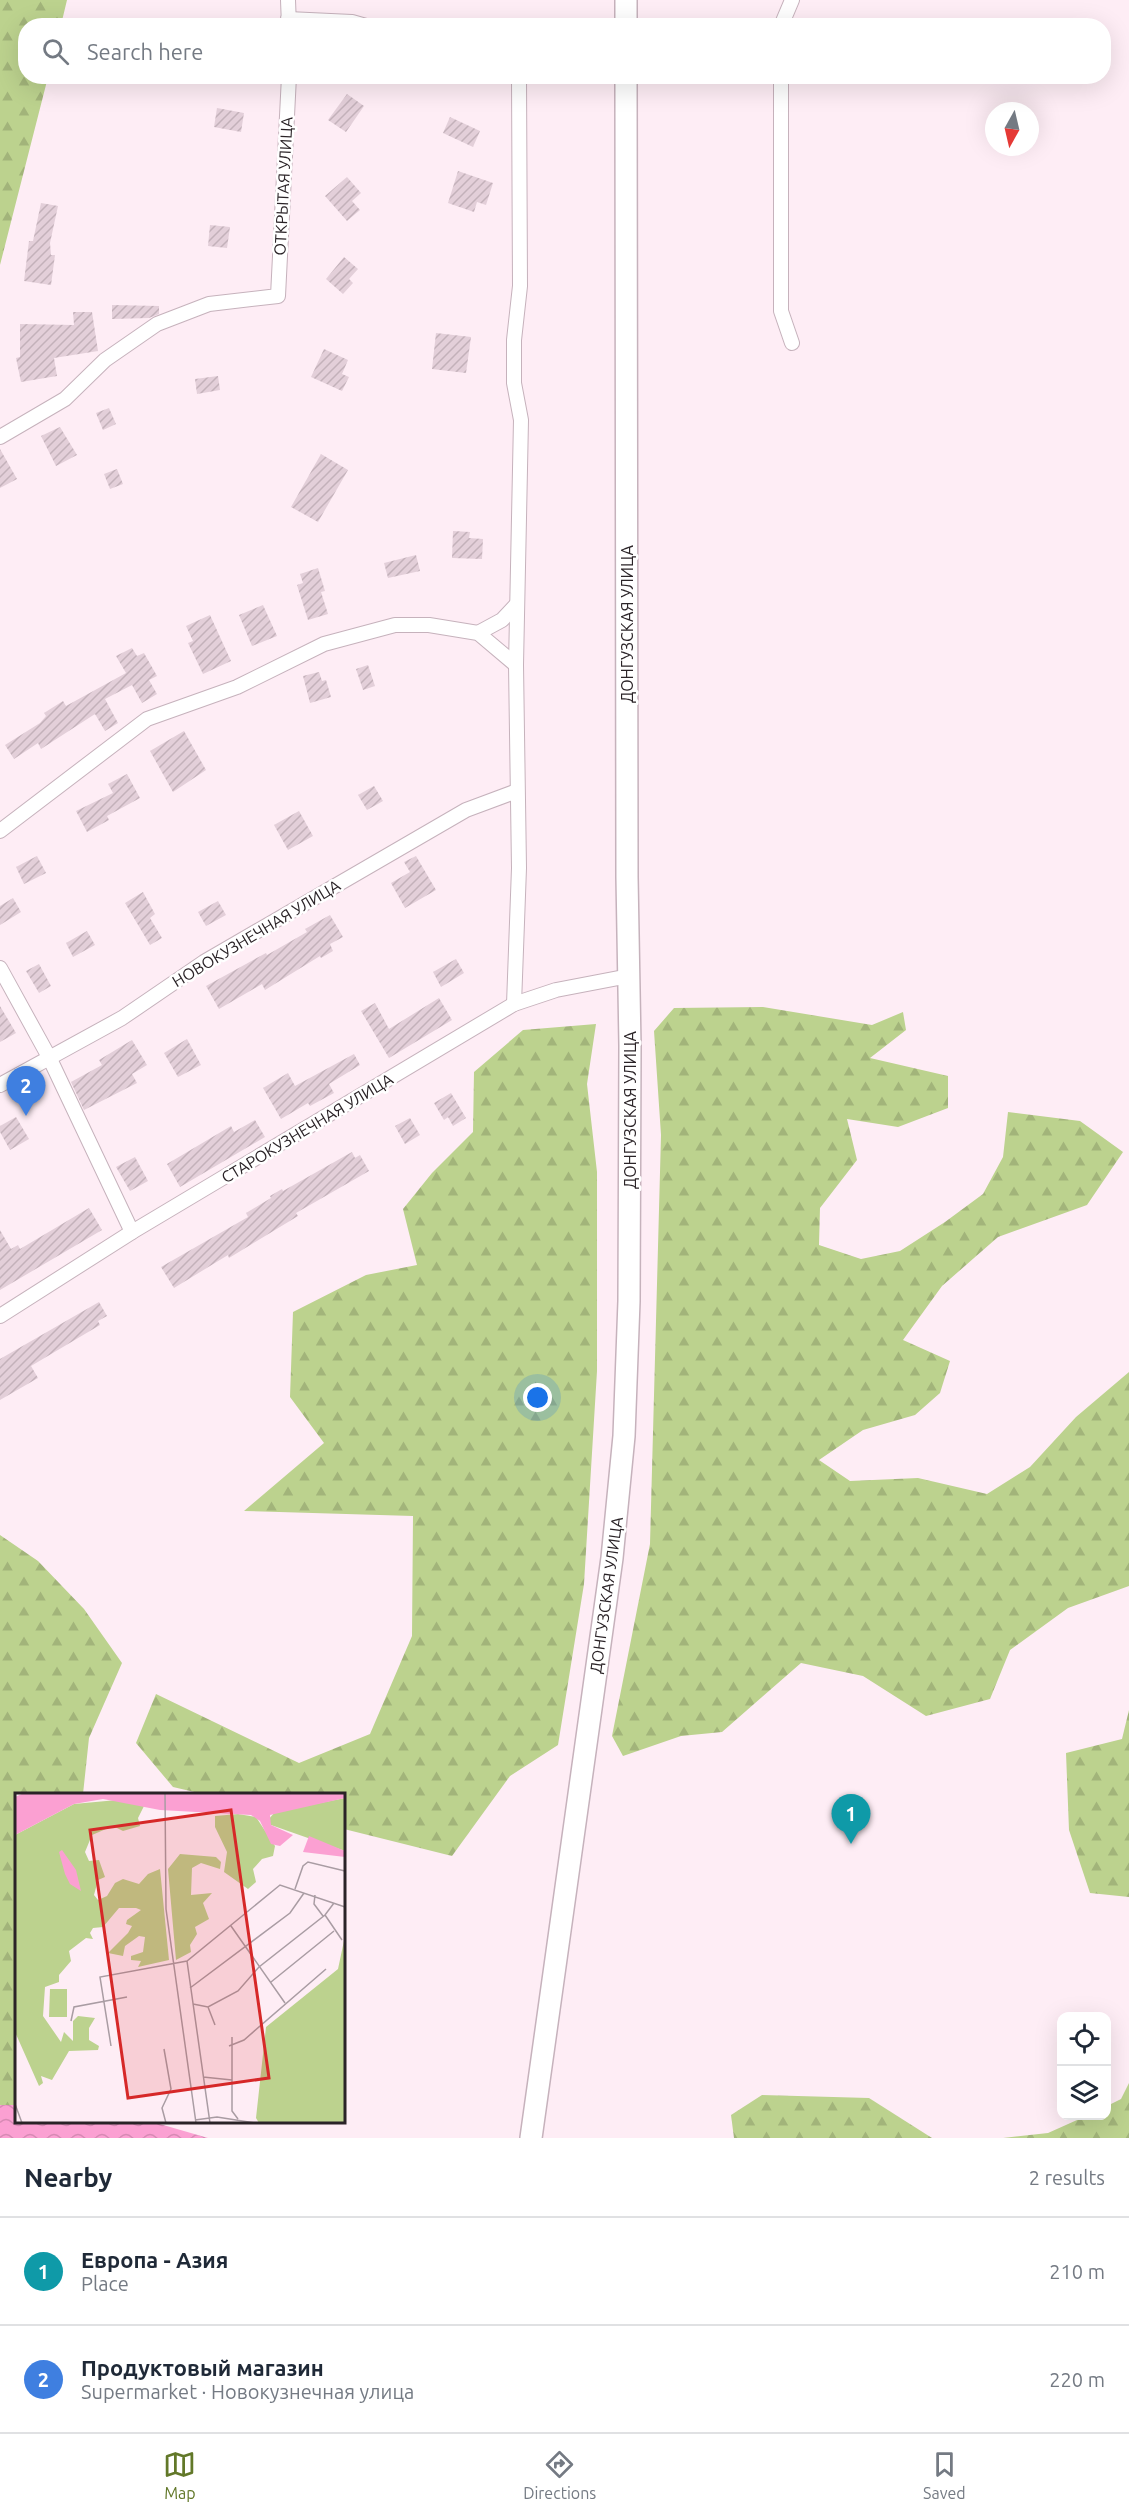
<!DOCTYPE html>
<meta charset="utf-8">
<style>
body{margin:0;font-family:Ubuntu,sans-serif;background:#f2f2f3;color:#1f2937}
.controls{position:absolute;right:18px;bottom:18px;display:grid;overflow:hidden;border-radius:12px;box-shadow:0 6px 24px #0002}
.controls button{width:54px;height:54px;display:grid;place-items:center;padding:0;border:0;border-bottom:2px solid #e0e1e3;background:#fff;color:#1f2937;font:30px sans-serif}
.compass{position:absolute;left:985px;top:102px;width:54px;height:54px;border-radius:50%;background:#fff;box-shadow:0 6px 24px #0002;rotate:188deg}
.you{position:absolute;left:538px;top:1398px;width:21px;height:21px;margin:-15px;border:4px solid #fff;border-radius:50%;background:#1a73e8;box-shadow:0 0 0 9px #1a73e833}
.badge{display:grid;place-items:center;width:39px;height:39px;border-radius:50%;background:#627829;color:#fff;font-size:20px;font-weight:700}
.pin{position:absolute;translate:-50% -50px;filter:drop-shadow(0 2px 3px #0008)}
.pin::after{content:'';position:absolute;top:32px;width:21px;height:18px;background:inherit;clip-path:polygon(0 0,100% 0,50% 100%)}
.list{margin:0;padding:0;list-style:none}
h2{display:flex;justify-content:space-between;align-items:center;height:78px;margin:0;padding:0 24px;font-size:26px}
h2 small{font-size:20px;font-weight:400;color:#747a83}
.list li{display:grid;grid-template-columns:39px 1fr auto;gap:18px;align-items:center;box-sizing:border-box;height:108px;padding:0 24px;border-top:2px solid #e0e1e3}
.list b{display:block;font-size:22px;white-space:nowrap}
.list p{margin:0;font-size:20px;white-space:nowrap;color:#747a83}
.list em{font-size:20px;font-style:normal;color:#747a83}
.icon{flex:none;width:33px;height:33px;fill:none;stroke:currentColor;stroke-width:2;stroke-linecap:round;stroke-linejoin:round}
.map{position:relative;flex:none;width:1129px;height:2138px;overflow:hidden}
.search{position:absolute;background:#fff;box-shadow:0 6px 24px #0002;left:18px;right:18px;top:18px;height:66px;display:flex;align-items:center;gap:15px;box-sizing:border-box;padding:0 21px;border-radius:24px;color:#747a83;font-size:22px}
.sheet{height:294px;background:#fff}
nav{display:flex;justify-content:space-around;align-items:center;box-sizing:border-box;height:84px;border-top:2px solid #e0e1e3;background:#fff;font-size:16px;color:#747a83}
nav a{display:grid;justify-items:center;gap:3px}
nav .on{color:#627829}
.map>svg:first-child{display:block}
.forest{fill:url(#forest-firs)}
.water{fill:url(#water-waves)}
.building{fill:url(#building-hatch)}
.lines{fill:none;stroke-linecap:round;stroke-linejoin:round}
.street-casing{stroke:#c6b2bc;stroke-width:16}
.primary-casing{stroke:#c6b2bc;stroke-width:24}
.street{stroke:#fff;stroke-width:14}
.primary{stroke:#fff;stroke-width:21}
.labels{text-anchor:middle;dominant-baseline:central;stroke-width:5;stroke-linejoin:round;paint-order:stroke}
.street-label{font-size:16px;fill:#2a2327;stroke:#fff}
.inset-road{fill:none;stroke:#a99ca3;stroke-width:1.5}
.view{fill:#d62828;fill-opacity:0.15;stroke:#d62828;stroke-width:3}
.inset-edge{fill:none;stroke:#2a2327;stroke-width:3}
</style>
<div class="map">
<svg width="1129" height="2138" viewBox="0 0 1129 2138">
<defs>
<pattern id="forest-firs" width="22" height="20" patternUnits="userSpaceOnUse" patternTransform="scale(1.5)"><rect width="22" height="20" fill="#bcd28e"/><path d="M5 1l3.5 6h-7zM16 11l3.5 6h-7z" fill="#a2b47a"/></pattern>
<pattern id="water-waves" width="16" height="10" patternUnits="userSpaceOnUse" patternTransform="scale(1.5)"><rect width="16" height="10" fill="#fba0d2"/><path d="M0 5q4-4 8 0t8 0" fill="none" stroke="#d78ab4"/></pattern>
<pattern id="building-hatch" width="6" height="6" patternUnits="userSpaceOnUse" patternTransform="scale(1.5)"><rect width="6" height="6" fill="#e3cfd9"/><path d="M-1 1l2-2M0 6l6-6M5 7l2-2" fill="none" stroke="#c3b1ba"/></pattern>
</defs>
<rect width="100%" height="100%" fill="#feedf5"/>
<g class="forest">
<polygon points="0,0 67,0 61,25 26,26 26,76 48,77 0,265"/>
<polygon points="763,1007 872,1025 903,1012 906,1030 870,1058 948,1076 948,1108 898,1127 847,1119 857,1160 820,1208 819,1245 861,1259 900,1251 945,1222 983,1194 1003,1157 1008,1112 1080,1121 1123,1152 1087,1205 998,1237 942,1286 903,1340 950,1361 940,1393 915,1415 863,1430 819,1460 850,1481 918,1478 987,1494 1030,1467 1076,1417 1129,1372 1129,1586 1068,1608 1010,1650 990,1699 926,1716 863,1676 801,1663 722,1732 681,1736 623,1756 612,1736 650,1544 661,1135 654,1031 674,1008"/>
<polygon points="596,1024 587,1084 597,1172 597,1371 584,1584 558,1745 510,1776 452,1856 344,1829 344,1794 203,1794 173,1787 136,1743 156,1694 299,1763 370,1734 412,1636 413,1516 244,1511 324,1443 290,1397 293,1312 366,1275 417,1265 403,1209 432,1173 473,1132 474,1072 523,1030"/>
<polygon points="0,1535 38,1561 84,1609 122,1663 89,1738 83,1794 16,1794 16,2105 0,2105"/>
<polygon points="1129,1710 1129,1897 1090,1893 1069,1830 1066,1753 1122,1739"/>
<polygon points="1129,2083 1129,2138 1003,2138 1048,2133 1086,2116 1106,2116 1107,2106 1121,2099"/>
<polygon points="762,2095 869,2098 932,2138 734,2138 731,2115"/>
</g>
<polygon class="water" points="0,2105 16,2105 16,2122 153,2122 208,2138 0,2138"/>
<g class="building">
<polygon points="347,94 364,106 346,132 328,120"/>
<polygon points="217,108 244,113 241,132 214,127"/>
<polygon points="450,117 480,131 473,147 443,133"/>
<polygon points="458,171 493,183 486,205 477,202 474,212 448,203"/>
<polygon points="347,177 361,193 352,201 360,210 347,221 325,196"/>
<polygon points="41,203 58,206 50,243 51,255 55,255 51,285 24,281 29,241 33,241"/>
<polygon points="210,225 230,227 227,248 208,246"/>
<polygon points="344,257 358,269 349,279 353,283 343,294 326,279"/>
<polygon points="112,305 159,306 159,314 149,318 112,319"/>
<polygon points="73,312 92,312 98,351 54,358 57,376 21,382 16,358 20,357 20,324 74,325"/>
<polygon points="436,333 471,337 466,373 432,369"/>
<polygon points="324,349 348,360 342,374 349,377 342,391 311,377"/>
<polygon points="218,376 220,390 197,394 195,379"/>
<polygon points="109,408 116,424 103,430 96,413"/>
<polygon points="60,427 77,455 56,466 41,436"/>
<polygon points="0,449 17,479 0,488"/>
<polygon points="321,454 348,470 318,522 291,507"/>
<polygon points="117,469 123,484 110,489 104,474"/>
<polygon points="453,531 470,532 469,538 483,539 482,559 452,558"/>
<polygon points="416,555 420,571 388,578 384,563"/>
<polygon points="318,568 325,591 321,592 328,614 308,620 297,585 303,583 300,574"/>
<polygon points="263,605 277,636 252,646 239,615"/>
<polygon points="210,615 231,661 203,674 188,643 193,641 186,626"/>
<polygon points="132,648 137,656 144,653 157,676 149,680 157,694 142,703 132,685 105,699 118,723 105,731 95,714 41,749 38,743 14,759 5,745 40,723 46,716 44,713 63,701 66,706 126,673 116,656"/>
<polygon points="368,665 375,686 363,690 356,669"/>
<polygon points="319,672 322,681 326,680 331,697 310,703 303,676"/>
<polygon points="184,731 206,770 173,792 150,751"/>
<polygon points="127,774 140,798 107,816 109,820 87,832 76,811 113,793 108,784"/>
<polygon points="374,786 383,801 367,810 358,795"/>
<polygon points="299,811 313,836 288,850 274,825"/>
<polygon points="37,856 46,873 24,884 16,867"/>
<polygon points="416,856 436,890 405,908 391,883 410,872 404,862"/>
<polygon points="143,892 155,914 150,918 162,938 150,945 125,903"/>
<polygon points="13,898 21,912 0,925 0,906"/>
<polygon points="218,901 226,915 206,926 198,912"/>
<polygon points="330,915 343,937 330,944 333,951 321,958 320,956 265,990 262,984 219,1009 206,986 266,953 267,955 307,932 305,929"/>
<polygon points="87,931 95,945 73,957 66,943"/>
<polygon points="456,959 464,973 441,987 433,972"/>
<polygon points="39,964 51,986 39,993 26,971"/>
<polygon points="439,998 452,1020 389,1058 361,1011 375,1003 389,1029"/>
<polygon points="0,1006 16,1033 0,1042"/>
<polygon points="187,1039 201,1065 178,1077 164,1053"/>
<polygon points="132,1040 147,1065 132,1074 137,1083 84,1110 71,1082 102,1065 99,1060"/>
<polygon points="354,1054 360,1065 329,1084 334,1093 310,1106 308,1103 281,1119 263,1088 288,1073 295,1086"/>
<polygon points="451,1093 466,1118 453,1126 448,1117 444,1120 434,1103"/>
<polygon points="16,1117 29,1139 10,1150 0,1132 0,1126"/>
<polygon points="410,1118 420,1135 405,1144 395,1126"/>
<polygon points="255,1120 265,1137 180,1187 167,1164 231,1126 234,1132"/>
<polygon points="352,1152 355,1158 360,1155 369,1171 296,1213 298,1216 247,1247 229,1258 228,1255 174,1288 161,1267 248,1217 246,1213 271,1198 270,1196 282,1189 283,1191"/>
<polygon points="135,1157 148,1181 130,1191 116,1167"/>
<polygon points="89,1208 102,1230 0,1290 0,1230 11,1249 18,1245 20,1249"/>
<polygon points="99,1302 107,1316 98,1321 100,1325 31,1366 38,1378 0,1400 0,1359"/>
</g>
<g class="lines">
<g class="street-casing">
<g id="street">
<polyline points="288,0 289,26"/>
<polyline points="288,19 352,22 366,26"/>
<polyline points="781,26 792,0"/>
<polyline points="781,76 781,311 792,343"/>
<polyline points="0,437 65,399 105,360 157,324 209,304 278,296 289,76"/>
<polyline points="478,633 502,620 517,604"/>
<polyline points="0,831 147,719 237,687 324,644 395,625 429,625 478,633 516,665"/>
<polyline points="0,968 49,1057 132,1232"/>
<polyline points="514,1004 519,868 516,665 521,420 514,383 514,340 520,286 519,78 515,76"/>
<polyline points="0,1085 122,1018 204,962 466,810 517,791"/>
<polyline points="0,1316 132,1232 514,1004 556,990 629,976"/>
</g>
</g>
<g class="primary-casing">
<g id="primary">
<polyline points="626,0 626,26"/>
<polyline points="531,2138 612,1558 624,1436 629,1301 630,1046 627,877 626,76"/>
</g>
</g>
<use href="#street" class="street"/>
<use href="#primary" class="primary"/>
</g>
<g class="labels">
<g class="street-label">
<text transform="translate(283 186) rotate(-87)">ОТКРЫТАЯ УЛИЦА</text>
<text transform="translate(627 624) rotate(-90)">ДОНГУЗСКАЯ УЛИЦА</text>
<text transform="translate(256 933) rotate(-31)">НОВОКУЗНЕЧНАЯ УЛИЦА</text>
<text transform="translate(630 1110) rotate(-90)">ДОНГУЗСКАЯ УЛИЦА</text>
<text transform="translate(307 1128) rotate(-31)">СТАРОКУЗНЕЧНАЯ УЛИЦА</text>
<text transform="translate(606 1595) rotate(-82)">ДОНГУЗСКАЯ УЛИЦА</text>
</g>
</g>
<g transform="translate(15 1793)">
<rect width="330" height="330" fill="#feedf5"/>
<path d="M 330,5 L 330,58 L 256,32 L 253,27 L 260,19 ZM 102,7 L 129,13 L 123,25 L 125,33 L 108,38 L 98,33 L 77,42 L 70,59 L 74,68 L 84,67 L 90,84 L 83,87 L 79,102 L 83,107 L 92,103 L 100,90 L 108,86 L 124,91 L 133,81 L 145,76 L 154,167 L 123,174 L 126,168 L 116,167 L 116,163 L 128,159 L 130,144 L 124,143 L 110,153 L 108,163 L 93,160 L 113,140 L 117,133 L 111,131 L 112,127 L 126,117 L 121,115 L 104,115 L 88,134 L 78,135 L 75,140 L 78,146 L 71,145 L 54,158 L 56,168 L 44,182 L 44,189 L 30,194 L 28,223 L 46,249 L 49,239 L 58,248 L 58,228 L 63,223 L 80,225 L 74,235 L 74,247 L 84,253 L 83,257 L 54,258 L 37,287 L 26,283 L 28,290 L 24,293 L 0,239 L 0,42 L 59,11 ZM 223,21 L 241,24 L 260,53 L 258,63 L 247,66 L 238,76 L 241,89 L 233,96 L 209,79 L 212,59 L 200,34 L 200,23 ZM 165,61 L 201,64 L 206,69 L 205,76 L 186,70 L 177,75 L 176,102 L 197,100 L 188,110 L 194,126 L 180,134 L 182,141 L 175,152 L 176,159 L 161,167 L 153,76 ZM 330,143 L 330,330 L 244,330 L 241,325 L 251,234 L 323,176 Z" fill="#bcd28e"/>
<path d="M 35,196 L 52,196 L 52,224 L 34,224 Z" fill="#bcd28e"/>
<path d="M 9,0 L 330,0 L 330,5 L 255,22 L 256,32 L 278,42 L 265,53 L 256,51 L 245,28 L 236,22 L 145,17 L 88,6 L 59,11 L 0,42 L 0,4 ZM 294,43 L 330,58 L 330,64 L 288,59 ZM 47,57 L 61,77 L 66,98 L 55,91 L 50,81 L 44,59 Z" fill="#fba0d2"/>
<path class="inset-road" d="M 150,0 L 151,116 L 181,330M 280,96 L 288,73 L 293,69 L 330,78M 300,102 L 299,111 L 308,123M 310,122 L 327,147M 216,133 L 270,210M 172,168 L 195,330M 256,189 L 319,138M 175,195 L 275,120 L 289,100M 178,211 L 193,214 L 223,198 L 244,174 L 310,122 L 319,110M 193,214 L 200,232M 56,228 L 59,214 L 112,204M 217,244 L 217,318 L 223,326M 96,253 L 85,184 L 172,168 L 265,92 L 330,114M 214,253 L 229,247 L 311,176M 149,256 L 156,296 L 147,315 L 151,330M 188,284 L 217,287M 0,311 L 7,330M 180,327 L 202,324 L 240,330"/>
<path class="view" d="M 216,17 L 254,285 L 113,305 L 75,37 Z"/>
<rect width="330" height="330" class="inset-edge"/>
</g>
</svg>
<div class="controls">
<button><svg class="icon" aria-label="locate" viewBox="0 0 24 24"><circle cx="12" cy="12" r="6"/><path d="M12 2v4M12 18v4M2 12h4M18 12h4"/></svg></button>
<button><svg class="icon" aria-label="layers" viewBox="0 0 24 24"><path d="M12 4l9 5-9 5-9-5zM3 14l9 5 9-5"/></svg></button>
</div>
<svg class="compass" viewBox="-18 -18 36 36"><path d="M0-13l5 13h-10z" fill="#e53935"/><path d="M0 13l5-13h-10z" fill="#747a83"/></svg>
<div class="you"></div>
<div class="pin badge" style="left:851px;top:1844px;background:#0f9aa8">1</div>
<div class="pin badge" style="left:26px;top:1116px;background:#3f7fe0">2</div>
<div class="search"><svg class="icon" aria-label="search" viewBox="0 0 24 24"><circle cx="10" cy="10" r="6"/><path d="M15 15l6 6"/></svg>Search here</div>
</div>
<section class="sheet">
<h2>Nearby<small>2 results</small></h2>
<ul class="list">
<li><span class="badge" style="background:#0f9aa8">1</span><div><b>Европа - Азия</b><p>Place</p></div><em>210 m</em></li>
<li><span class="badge" style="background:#3f7fe0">2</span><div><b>Продуктовый магазин</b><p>Supermarket · Новокузнечная улица</p></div><em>220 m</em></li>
</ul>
</section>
<nav>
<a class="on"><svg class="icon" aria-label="map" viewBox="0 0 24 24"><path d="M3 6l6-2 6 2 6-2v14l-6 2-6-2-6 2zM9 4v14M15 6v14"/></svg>Map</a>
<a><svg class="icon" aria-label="directions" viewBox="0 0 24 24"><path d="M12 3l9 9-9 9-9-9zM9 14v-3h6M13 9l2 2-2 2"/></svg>Directions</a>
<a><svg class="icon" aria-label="saved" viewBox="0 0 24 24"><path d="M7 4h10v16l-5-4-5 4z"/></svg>Saved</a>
</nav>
